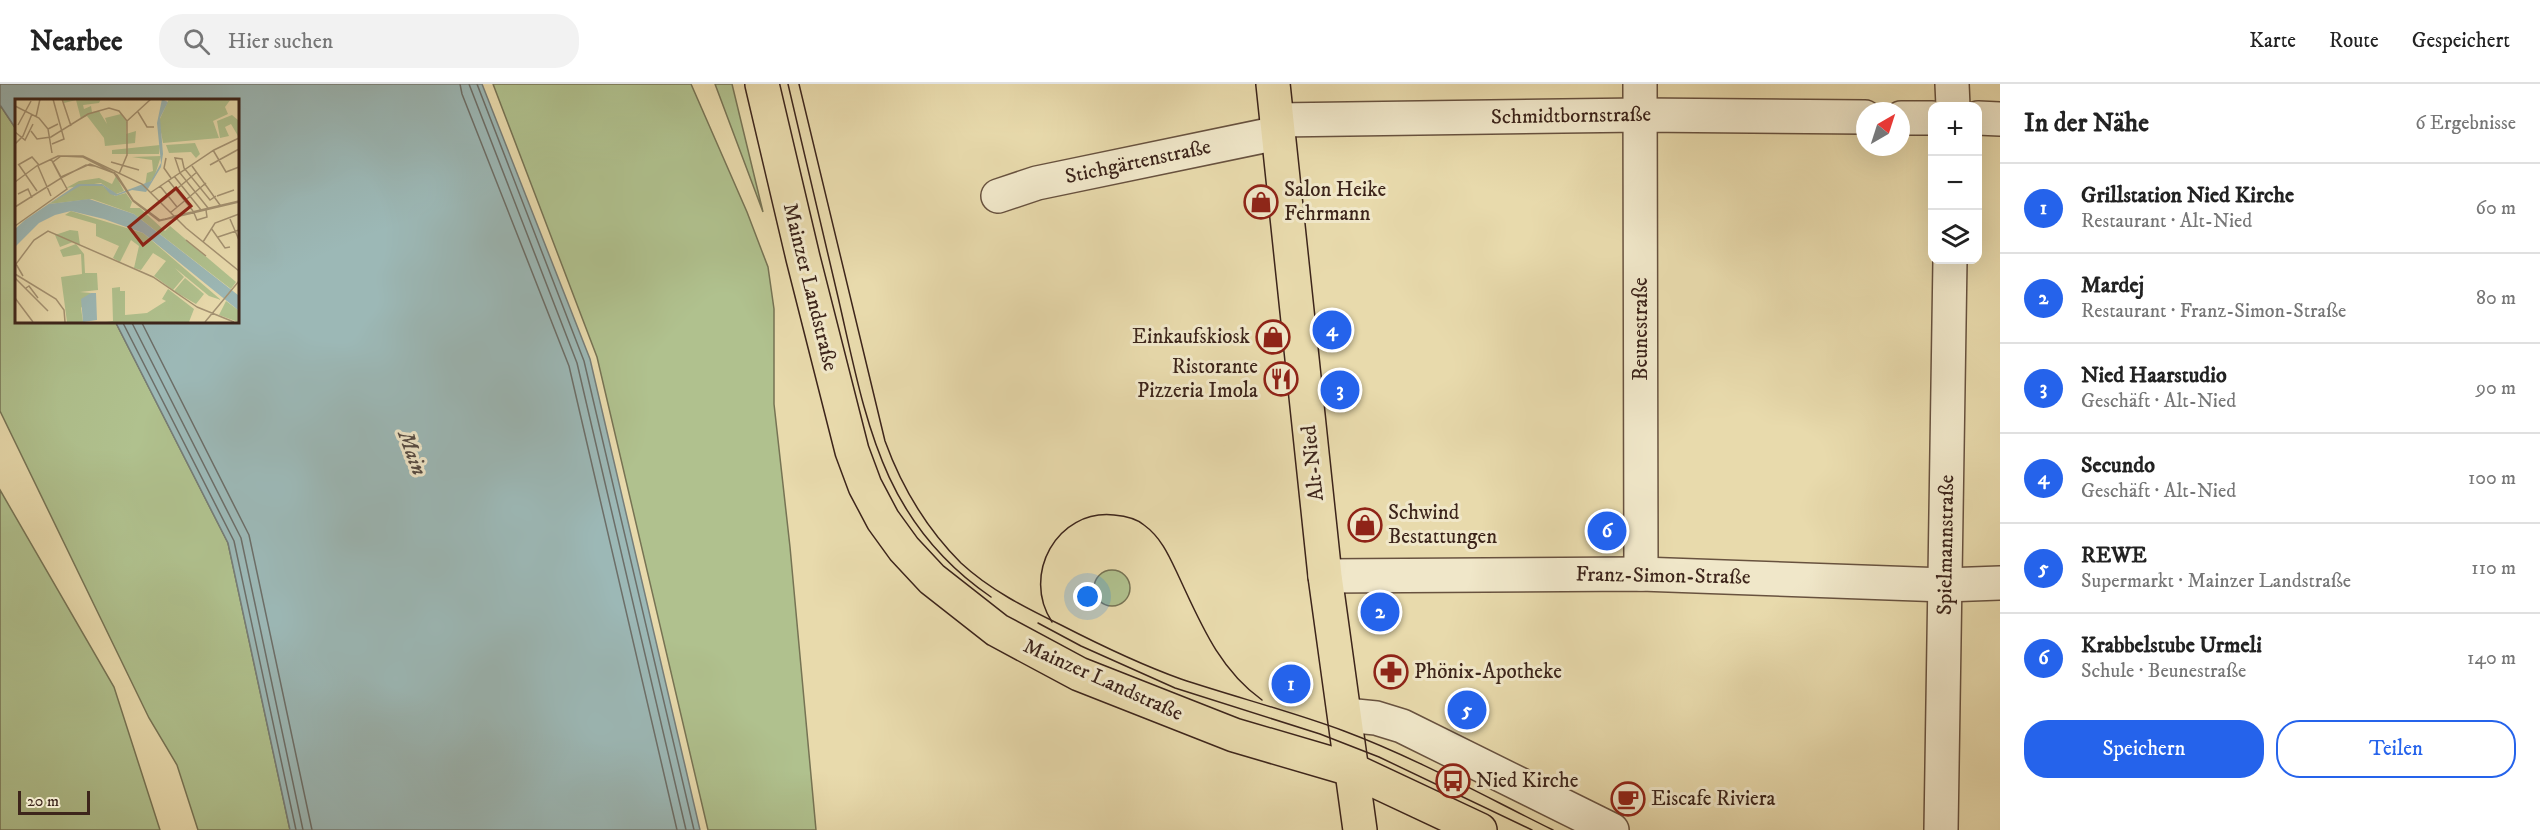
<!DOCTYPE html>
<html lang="de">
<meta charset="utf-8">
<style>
body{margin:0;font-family:"IM FELL DW Pica",serif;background:#f2f2f2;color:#222}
.controls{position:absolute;right:18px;top:18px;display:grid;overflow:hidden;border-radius:12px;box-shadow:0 6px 24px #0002}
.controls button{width:54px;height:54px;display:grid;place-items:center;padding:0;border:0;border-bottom:2px solid #e0e0e0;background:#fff;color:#222;font:30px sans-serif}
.compass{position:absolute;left:1856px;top:18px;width:54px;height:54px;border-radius:50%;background:#fff;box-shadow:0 6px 24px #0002;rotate:39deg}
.scale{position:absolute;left:18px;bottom:15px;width:72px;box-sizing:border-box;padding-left:6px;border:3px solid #3d251b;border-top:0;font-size:16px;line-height:21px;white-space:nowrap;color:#3d251b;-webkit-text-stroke:4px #f0e7c9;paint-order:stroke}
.you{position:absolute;left:1088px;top:513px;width:21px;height:21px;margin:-15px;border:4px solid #fff;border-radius:50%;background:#1a73e8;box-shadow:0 0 0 9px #1a73e833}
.badge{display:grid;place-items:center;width:39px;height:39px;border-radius:50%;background:#2563eb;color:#fff;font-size:20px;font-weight:700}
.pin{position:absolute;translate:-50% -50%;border:3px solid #fff;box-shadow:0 2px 6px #0006}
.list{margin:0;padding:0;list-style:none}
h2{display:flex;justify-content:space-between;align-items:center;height:78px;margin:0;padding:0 24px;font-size:26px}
h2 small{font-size:20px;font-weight:400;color:#767676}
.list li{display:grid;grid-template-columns:39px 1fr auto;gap:18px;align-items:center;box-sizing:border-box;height:90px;padding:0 24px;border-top:2px solid #e0e0e0}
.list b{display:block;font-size:22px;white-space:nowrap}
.list p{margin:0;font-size:20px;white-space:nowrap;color:#767676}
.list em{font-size:20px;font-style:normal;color:#767676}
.actions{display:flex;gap:12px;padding:18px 24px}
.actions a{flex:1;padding:14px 0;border:2px solid #2563eb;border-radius:24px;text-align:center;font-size:21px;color:#2563eb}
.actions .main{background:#2563eb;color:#fff}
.icon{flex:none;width:33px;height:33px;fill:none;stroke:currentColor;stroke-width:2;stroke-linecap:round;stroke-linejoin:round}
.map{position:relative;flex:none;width:2000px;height:746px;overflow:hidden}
header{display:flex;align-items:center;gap:36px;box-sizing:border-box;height:84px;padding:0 30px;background:#fff;border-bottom:2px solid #e0e0e0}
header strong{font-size:28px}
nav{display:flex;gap:33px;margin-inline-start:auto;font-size:21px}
.search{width:420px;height:54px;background:#f2f2f2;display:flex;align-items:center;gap:15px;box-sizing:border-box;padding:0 21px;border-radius:24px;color:#767676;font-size:22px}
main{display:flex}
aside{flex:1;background:#fff}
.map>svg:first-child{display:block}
.green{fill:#b0c18e;stroke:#767354;stroke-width:1.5}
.water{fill:#9cb8b6;stroke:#767d78;stroke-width:1.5}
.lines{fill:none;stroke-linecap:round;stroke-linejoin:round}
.shore{stroke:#6c6e68;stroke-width:1.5}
.minor-casing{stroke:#68523f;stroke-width:36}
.major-casing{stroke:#3d251b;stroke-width:36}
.minor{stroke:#f0e7c9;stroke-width:33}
.major{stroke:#e8daac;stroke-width:33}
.tram{stroke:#3d251b;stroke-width:1.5}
.labels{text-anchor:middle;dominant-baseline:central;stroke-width:6;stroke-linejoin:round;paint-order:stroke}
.street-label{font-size:21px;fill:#3d251b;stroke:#f0e7c9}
.poi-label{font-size:21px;fill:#3d251b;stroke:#f0e7c9;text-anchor:start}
.water-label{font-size:22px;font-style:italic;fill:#554a42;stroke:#f0e7c9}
.inset-road{fill:none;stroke:#a49272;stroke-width:1.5}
.view{fill:#8f2418;fill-opacity:0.15;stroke:#8f2418;stroke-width:3}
.inset-edge{fill:none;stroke:#3d251b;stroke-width:3}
</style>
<header>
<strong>Nearbee</strong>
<div class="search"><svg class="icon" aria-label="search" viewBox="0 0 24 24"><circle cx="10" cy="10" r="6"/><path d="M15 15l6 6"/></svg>Hier suchen</div>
<nav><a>Karte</a><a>Route</a><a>Gespeichert</a></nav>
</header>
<main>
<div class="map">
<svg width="2000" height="746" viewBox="0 0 2000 746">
<rect width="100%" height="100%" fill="#e8daac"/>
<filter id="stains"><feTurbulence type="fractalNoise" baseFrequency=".00333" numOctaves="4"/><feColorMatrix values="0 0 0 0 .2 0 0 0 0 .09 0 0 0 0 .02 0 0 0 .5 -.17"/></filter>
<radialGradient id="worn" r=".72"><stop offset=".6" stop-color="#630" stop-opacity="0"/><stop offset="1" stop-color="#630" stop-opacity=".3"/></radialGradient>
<g class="green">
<polygon points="493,0 691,0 747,128 768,183 774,225 774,320 790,463 816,746 708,746 597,273"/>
<polygon points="715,0 732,0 763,128"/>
<polygon points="0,21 16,45 16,237 115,237 228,459 290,746 198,746 177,681 149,634 0,327"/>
<polygon points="0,406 114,603 160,746 0,746"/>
<circle cx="1112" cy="504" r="18"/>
</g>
<polygon class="water" points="0,0 482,0 590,275 700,746 290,746 228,459 115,237 237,237 237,16 16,16 16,45 0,21"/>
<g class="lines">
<g class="shore">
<polyline points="460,0 462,10 569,282 677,746"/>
<polyline points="469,0 577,279 686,746"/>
<polyline points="477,0 584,277 694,746"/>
<polyline points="122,237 234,457 296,746"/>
<polyline points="131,237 241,454 303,746"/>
<polyline points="141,237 249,451 312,746"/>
</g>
<g class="minor-casing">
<g id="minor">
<polyline points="1640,0 1641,490"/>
<polyline points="1952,0 1953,22"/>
<polyline points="1901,34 1932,34"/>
<polyline points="1978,34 2000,35"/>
<polyline points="1277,36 1640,31 1865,33"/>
<polyline points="998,112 1037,99 1278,49"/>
<polyline points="1325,492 1641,490 1945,501 2000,499"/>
<polyline points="1346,631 1376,634 1402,642 1612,746"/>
<polyline points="1941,746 1950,176"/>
</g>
</g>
<g class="major-casing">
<g id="major">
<polyline points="762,0 803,174 852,367 865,402 883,436 904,465 932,495 997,546 1079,590 1234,651 1350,685 1480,746"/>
<polyline points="1273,0 1325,492 1360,746"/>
</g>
</g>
<use href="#minor" class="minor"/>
<use href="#major" class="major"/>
<g class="tram">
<path d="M 788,0 C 804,71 821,142 838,213 C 866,334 880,437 991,513"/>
<path d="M 799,0 L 885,357 C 902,404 926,444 961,479 C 990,506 1026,524 1061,541 C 1100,561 1139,580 1181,595 C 1235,613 1290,627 1344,647 C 1416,674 1484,712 1553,746"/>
<path d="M 1052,538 C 1021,491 1057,425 1114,431 C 1125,432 1136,434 1144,441 C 1162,454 1170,474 1179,493 C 1201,540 1219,585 1262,616"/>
<polyline points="1038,539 1081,562 1175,604 1320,650 1379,673 1532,746"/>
</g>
</g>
<defs>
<g id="shop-ring" transform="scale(1.725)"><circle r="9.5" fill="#f0e7c9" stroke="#8f2418" stroke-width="1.5"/><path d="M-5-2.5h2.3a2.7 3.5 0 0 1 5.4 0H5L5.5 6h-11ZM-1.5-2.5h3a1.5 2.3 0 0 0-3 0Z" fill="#8f2418"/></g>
<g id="restaurant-ring" transform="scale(1.725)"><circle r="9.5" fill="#f0e7c9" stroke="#8f2418" stroke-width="1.5"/><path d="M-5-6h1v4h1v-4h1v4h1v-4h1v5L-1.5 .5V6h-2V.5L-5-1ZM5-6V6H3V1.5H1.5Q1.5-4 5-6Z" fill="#8f2418"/></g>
<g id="pharmacy-ring" transform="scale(1.725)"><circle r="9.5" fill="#f0e7c9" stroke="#8f2418" stroke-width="1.5"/><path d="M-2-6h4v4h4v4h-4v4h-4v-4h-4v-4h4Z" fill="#8f2418"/></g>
<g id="bus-ring" transform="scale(1.725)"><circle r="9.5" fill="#f0e7c9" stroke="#8f2418" stroke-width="1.5"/><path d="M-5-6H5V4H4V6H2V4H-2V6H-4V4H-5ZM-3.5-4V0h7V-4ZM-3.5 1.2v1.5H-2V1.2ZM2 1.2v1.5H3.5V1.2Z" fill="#8f2418"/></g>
<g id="cafe-ring" transform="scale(1.725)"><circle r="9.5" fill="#f0e7c9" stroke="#8f2418" stroke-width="1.5"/><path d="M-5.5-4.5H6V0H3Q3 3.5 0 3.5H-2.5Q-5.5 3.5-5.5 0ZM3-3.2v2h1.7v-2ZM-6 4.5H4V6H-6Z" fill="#8f2418"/></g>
</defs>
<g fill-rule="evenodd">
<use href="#shop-ring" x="1261" y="118"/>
<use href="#shop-ring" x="1273" y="253"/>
<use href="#restaurant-ring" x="1281" y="295"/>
<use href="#shop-ring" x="1365" y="441"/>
<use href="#pharmacy-ring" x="1391" y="588"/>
<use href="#bus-ring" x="1453" y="697"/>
<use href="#cafe-ring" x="1628" y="715"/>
</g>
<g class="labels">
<g class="street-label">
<text transform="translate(1571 32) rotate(-1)">Schmidtbornstraße</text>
<text transform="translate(1138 78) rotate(-12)">Stichgärtenstraße</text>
<text transform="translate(810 203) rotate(76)">Mainzer Landstraße</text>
<text transform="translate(1641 245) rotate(-90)">Beunestraße</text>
<text transform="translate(1313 379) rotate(-96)">Alt-Nied</text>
<text transform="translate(1946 461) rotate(-89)">Spielmannstraße</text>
<text transform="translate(1663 492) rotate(1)">Franz-Simon-Straße</text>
<text transform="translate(1103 596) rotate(24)">Mainzer Landstraße</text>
</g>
<g class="poi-label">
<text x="1284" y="106">Salon Heike<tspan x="1284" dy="24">Fehrmann</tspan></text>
<text x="1250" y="253" text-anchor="end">Einkaufskiosk</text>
<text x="1258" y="283" text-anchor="end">Ristorante<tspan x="1258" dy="24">Pizzeria Imola</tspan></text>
<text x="1388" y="429">Schwind<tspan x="1388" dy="24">Bestattungen</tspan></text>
<text x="1414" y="588">Phönix-Apotheke</text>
<text x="1476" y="697">Nied Kirche</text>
<text x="1651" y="715">Eiscafe Riviera</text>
</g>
<g class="water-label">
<text transform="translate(412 369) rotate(70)">Main</text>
</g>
</g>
<g transform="translate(15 15)">
<rect width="224" height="224" fill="#e8daac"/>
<path d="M 47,0 L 86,0 L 84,4 L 68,6 L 69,10 L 76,7 L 77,13 L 84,12 L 92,25 L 90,19 L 106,15 L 112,23 L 111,35 L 121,32 L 120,44 L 90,47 L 89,39 L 72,17 L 66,20 L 61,1 L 49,4 ZM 154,0 L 216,0 L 210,8 L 213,15 L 198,22 L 204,39 L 148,44 L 144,22 ZM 217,16 L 223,21 L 223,37 L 216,25 L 210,28 L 214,37 L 205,39 L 202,22 ZM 180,44 L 185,55 L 181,59 L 176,53 L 154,54 L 151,46 ZM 145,46 L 144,55 L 97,55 L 97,51 ZM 146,57 L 139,79 L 130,87 L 132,74 L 138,72 L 137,61 L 117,58 ZM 101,77 L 109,92 L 101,95 L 86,84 L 51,89 L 64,82 L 84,79 L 97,85 ZM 63,87 L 88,87 L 100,97 L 111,94 L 117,103 L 115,109 L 125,109 L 150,132 L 155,127 L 221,183 L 216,190 L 119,115 L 77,100 L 34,105 ZM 56,112 L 128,134 L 206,201 L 194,197 L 160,169 L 169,178 L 158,191 L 139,177 L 151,162 L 138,154 L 126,171 L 119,169 L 124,147 L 116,141 L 105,163 L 98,159 L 104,147 L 81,137 L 81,125 L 50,116 ZM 55,131 L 63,132 L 65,146 L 58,143 L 45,148 L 40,136 ZM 61,145 L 69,155 L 70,174 L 82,174 L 83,191 L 65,193 L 76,194 L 66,209 L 68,223 L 52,223 L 46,178 L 67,175 L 66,155 L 48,158 L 45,151 ZM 170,179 L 189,195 L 181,205 L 159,192 ZM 105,188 L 105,192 L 110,192 L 110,216 L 132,214 L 151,202 L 147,200 L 153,190 L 179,210 L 174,223 L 91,223 L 98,222 L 97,189 ZM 211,202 L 223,211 L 223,223 L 204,216 Z" fill="#b0c18e"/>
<path d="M 147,0 L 153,3 L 145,19 L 148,55 L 146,68 L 131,93 L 117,91 L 101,97 L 95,95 L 88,87 L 65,87 L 34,105 L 74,100 L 119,115 L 223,196 L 223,211 L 128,134 L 89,120 L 56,112 L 40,116 L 24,124 L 0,148 L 0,130 L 10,121 L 63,85 L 87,85 L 102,95 L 136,82 L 146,64 L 142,24 ZM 76,194 L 81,194 L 82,221 L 68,223 L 66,200 Z" fill="#9cb8b6"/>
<path class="inset-road" d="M 47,0 L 56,27M 0,7 L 24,19 L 33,30M 123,13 L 132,28 L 139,28M 21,18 L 25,0M 112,22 L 136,0M 3,26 L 16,2M 16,32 L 22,40 L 36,38 L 73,15 L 94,9 L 104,12 L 112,22M 0,33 L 10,41 L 18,25M 0,45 L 8,37 L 17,15M 37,45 L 49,40 L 38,0M 198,51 L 211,73 L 224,68M 37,54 L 33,30 L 43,25M 151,59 L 149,69 L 156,79M 36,60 L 46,79 L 71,66 L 80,67M 96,63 L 124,71M 3,66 L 17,58 L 24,66 L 43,57 L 68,57 L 127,85 L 171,129 L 224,172M 4,66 L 22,92M 195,66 L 224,50M 23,67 L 36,97M 177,67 L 205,106M 99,73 L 118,102 L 144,122 L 224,103M 104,75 L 112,56 L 112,22M 159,77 L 186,111M 153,81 L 178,112M 0,83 L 23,66M 145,87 L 162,108M 135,94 L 199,51 L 224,39M 3,95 L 13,90 L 17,99M 202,97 L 219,91M 224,102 L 160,117 L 151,120 L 145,121 L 118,101 L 102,76 L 99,74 L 68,58 L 46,57 L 38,63 L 46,78 L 75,65 L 99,74 L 118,101 L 145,121 L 150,120 L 224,103M 145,104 L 182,73M 0,108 L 46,79 L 52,90 L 0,127M 193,109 L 165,74 L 160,59 L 167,60 L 169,69 L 195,101 L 201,97M 155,114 L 191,84M 179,114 L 182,121 L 192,118 L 191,111M 215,120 L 224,141M 196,129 L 210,149 L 215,148M 203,138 L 224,131M 171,141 L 191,157M 188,143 L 200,124 L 224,115M 0,175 L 41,200 L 49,211 L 50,223M 8,177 L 1,165 L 19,141 L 33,132 L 138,178 L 182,208M 0,179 L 33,212M 11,189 L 14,187 L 23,199M 0,199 L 18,223M 182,208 L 219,223M 190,223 L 224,182"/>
<path class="view" d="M 161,89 L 176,107 L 128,146 L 114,128 Z"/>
<rect width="224" height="224" class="inset-edge"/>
</g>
<rect width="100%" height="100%" filter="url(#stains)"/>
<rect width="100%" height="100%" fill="url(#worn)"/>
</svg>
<div class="controls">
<button>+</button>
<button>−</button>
<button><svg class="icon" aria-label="layers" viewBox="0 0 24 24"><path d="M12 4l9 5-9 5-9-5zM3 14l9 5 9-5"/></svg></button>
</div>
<svg class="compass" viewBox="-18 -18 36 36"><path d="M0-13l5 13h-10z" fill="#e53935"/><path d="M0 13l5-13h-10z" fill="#767676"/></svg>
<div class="scale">20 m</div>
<div class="you"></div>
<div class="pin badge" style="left:1291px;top:600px">1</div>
<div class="pin badge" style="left:1380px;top:528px">2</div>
<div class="pin badge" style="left:1340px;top:306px">3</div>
<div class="pin badge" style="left:1332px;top:246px">4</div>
<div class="pin badge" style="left:1467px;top:626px">5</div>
<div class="pin badge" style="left:1607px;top:447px">6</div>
</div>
<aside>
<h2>In der Nähe<small>6 Ergebnisse</small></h2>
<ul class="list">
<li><span class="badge">1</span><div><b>Grillstation Nied Kirche</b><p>Restaurant · Alt-Nied</p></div><em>60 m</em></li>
<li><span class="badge">2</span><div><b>Mardej</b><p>Restaurant · Franz-Simon-Straße</p></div><em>80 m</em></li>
<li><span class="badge">3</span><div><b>Nied Haarstudio</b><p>Geschäft · Alt-Nied</p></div><em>90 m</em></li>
<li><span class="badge">4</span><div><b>Secundo</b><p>Geschäft · Alt-Nied</p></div><em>100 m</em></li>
<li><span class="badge">5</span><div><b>REWE</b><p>Supermarkt · Mainzer Landstraße</p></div><em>110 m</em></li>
<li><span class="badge">6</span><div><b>Krabbelstube Urmeli</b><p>Schule · Beunestraße</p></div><em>140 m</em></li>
</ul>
<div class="actions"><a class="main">Speichern</a><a>Teilen</a></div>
</aside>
</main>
